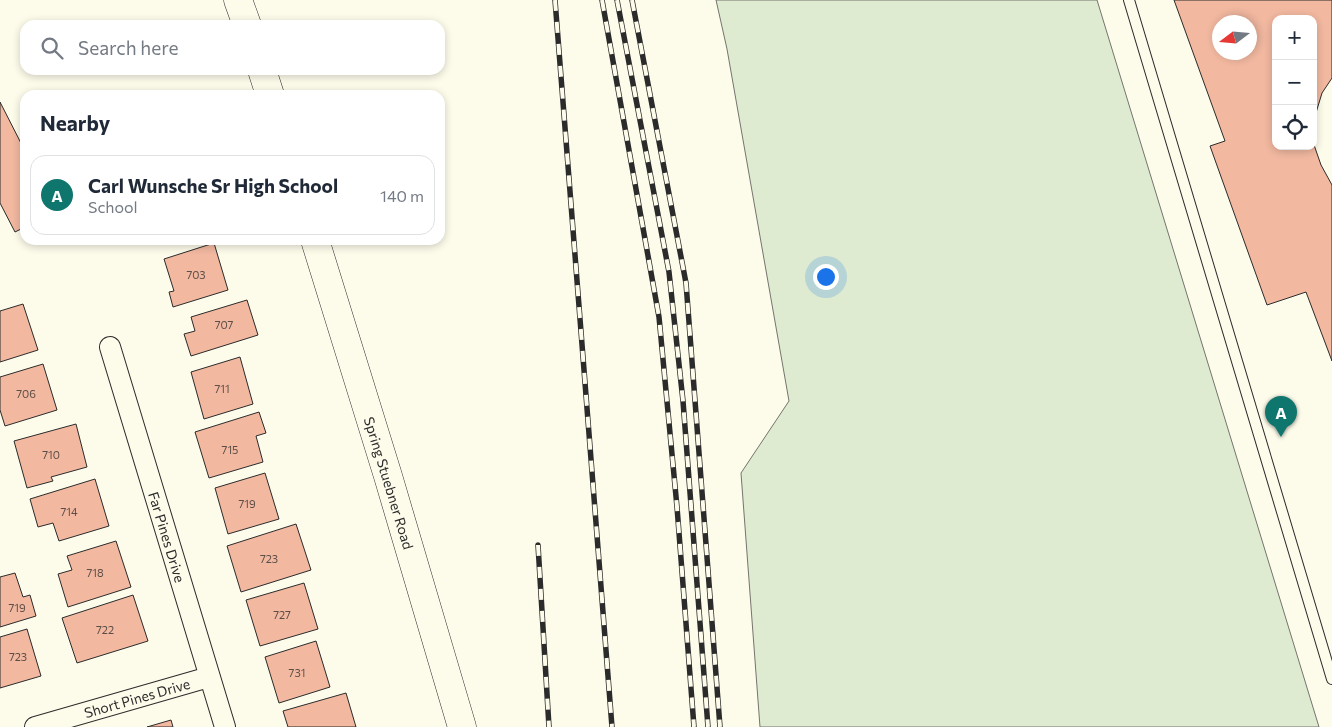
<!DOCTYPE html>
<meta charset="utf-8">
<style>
body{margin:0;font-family:Commissioner,sans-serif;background:#f2f2f3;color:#1f2937}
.controls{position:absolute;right:15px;top:15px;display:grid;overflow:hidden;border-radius:10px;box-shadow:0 2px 8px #0003}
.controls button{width:45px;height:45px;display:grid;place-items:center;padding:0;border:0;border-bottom:1px solid #e0e1e3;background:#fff;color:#1f2937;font:25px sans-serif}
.compass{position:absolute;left:1212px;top:15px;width:45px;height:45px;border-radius:50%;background:#fff;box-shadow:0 2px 8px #0003;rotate:254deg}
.you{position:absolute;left:825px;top:276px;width:18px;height:18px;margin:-12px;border:4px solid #fff;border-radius:50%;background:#1a73e8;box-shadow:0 0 0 8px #1a73e833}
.badge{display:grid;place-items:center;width:32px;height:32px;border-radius:50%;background:#0f766e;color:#fff;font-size:16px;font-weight:700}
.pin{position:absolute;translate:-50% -41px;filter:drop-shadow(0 1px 2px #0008)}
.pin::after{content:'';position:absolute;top:26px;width:18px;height:15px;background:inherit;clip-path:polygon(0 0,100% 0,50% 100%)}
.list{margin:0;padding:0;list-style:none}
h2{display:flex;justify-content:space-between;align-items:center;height:65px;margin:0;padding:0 20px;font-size:21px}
h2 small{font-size:16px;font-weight:400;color:#747a83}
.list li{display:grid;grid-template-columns:32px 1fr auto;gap:15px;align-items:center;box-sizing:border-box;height:80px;margin:0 10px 10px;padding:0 10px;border:1px solid #e0e1e3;border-radius:15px}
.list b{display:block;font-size:19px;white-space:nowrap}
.list p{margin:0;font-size:16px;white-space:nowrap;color:#747a83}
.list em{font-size:16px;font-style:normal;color:#747a83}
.icon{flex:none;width:28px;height:28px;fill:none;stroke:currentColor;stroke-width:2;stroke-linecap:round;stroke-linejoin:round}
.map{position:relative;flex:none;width:1332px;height:727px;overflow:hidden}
.search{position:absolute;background:#fff;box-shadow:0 2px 8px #0003;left:20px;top:20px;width:425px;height:55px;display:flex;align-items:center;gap:12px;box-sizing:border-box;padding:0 18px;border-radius:15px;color:#747a83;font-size:19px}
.panel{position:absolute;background:#fff;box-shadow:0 2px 8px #0003;left:20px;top:90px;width:425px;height:155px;border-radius:15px}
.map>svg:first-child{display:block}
.green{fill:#deebd1;stroke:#74746e}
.building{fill:#f2b8a0;stroke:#2b2b2b;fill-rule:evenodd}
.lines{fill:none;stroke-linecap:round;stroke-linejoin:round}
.lane-casing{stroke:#2b2b2b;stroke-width:12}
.street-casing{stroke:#2b2b2b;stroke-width:22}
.secondary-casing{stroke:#2b2b2b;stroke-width:29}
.lane{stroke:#fdfbea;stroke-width:10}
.street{stroke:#fdfbea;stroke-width:20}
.secondary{stroke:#fdfbea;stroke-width:28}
.rail-casing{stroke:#2b2b2b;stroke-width:5.5}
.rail{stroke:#fdfbea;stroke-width:4;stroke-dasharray:11;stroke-linecap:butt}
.labels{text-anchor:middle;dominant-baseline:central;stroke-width:4;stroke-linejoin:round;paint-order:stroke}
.number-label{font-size:11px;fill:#5d4e48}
.street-label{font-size:14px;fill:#2b2b2b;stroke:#fdfbea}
</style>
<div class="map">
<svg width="1332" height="727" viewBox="0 0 1332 727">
<rect width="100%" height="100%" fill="#fdfbea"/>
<polygon class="green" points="716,0 1097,0 1319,727 760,727 741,473 789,401 727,49"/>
<g class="building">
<path d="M 1174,0 L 1332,0 L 1332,78 L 1322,93 L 1315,116 L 1313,136 L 1313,19 L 1276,19 L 1276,146 L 1313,146 L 1313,142 L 1321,165 L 1332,185 L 1332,361 L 1306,292 L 1267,305 L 1210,146 L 1225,141 ZM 1220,22 L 1250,22 L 1250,52 L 1220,52 Z"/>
<polygon points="0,102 25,151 25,227 15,232 0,203"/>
<polygon points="214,243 228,290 173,307 169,292 174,291 164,259"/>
<polygon points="247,300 258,335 191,356 184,334 195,331 191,317"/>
<polygon points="23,304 38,350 0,362 0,311"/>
<polygon points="240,357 253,404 204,419 191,372"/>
<polygon points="43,364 57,410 5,426 0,410 0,377"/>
<polygon points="259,412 266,433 256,436 263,462 209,478 195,432"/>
<polygon points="76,424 87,467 51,477 53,481 27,488 14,441"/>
<polygon points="265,473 279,519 228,534 215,488"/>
<polygon points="95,479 109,526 59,541 53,523 38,527 30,499"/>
<polygon points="296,524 311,570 241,592 227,546"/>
<polygon points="116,541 131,587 68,607 58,574 72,570 67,556"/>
<polygon points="15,573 23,597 30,595 36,616 0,627 0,577"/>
<polygon points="304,583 318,629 260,646 246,600"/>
<polygon points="133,595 148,641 77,663 62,618"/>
<polygon points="27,629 41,676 0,688 0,637"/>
<polygon points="316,641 330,687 279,703 265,657"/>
<polygon points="346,693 356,727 288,727 283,711"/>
<polygon points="171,720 173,727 147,727"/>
</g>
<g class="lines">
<g class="lane-casing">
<polyline id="lane" points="1129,0 1332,679"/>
</g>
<g class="street-casing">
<g id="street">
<polyline points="110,347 225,727"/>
<polyline points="35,727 209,677"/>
</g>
</g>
<g class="secondary-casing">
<g id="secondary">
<polyline points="238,0 247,25"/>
<polyline points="262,70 270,95"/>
<polyline points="315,240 388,476 462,727"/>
</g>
</g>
<use href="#lane" class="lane"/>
<use href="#street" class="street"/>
<use href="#secondary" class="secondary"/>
<g class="rail-casing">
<g id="rail">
<polyline points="555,0 612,727"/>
<polyline points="602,0 659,317 677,507 694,727"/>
<polyline points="617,0 669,272 683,401 708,727"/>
<polyline points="632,0 686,283 720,727"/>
<polyline points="538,545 549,727"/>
</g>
</g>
<use href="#rail" class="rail"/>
</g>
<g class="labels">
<g class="number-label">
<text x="196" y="274">703</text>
<text x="224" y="324">707</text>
<text x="222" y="388">711</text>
<text x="26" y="393">706</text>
<text x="230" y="449">715</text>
<text x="51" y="454">710</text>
<text x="247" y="503">719</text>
<text x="69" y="511">714</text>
<text x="269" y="558">723</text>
<text x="95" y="572">718</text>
<text x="17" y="607">719</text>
<text x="282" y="614">727</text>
<text x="105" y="629">722</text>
<text x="18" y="656">723</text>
<text x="297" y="672">731</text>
</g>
<g class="street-label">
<text transform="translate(389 483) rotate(73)">Spring Stuebner Road</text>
<text transform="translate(167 537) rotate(73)">Far Pines Drive</text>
<text transform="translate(137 698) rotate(-16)">Short Pines Drive</text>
</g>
</g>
</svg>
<div class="controls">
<button>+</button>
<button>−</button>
<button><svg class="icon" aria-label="locate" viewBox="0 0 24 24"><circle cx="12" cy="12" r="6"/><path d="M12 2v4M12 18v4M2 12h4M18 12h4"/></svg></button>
</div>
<svg class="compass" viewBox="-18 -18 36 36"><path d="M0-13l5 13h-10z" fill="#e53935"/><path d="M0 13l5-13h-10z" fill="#747a83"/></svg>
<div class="you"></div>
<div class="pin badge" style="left:1281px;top:437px">A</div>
<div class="search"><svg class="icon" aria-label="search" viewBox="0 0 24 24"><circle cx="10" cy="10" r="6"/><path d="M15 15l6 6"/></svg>Search here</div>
<section class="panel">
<h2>Nearby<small></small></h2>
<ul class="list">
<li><span class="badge">A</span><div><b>Carl Wunsche Sr High School</b><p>School</p></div><em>140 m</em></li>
</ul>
</section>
</div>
